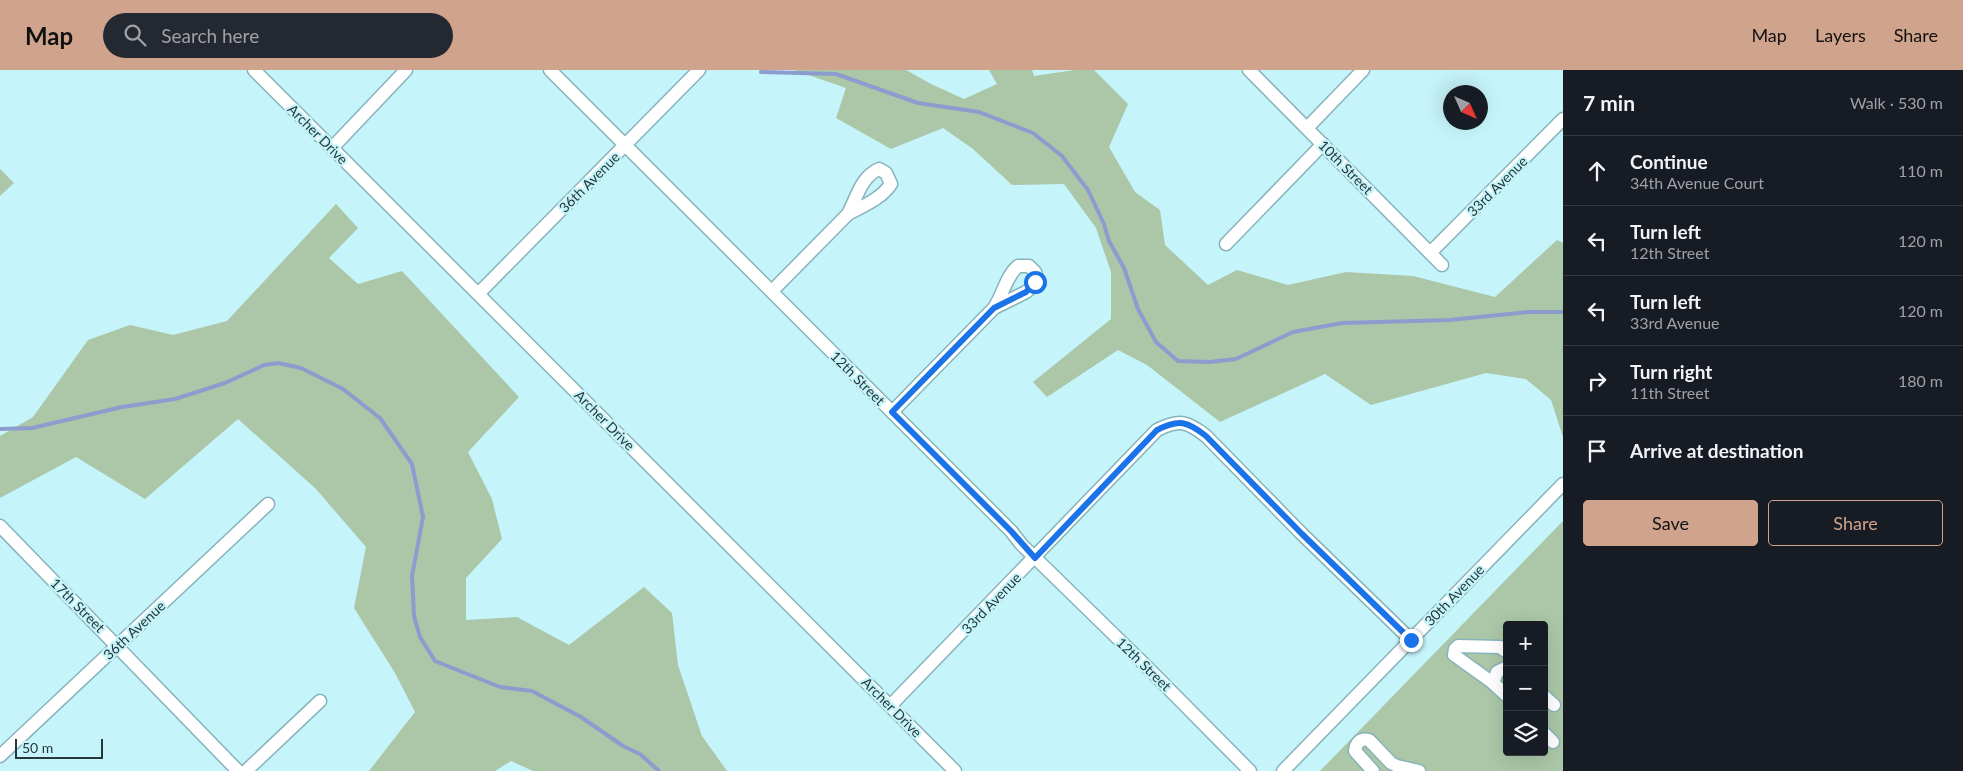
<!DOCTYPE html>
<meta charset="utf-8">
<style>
body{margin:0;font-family:Lato,sans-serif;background:#242831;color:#f1f3f6}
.controls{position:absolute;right:15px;bottom:15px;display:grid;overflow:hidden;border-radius:5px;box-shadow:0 5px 20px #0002}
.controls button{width:45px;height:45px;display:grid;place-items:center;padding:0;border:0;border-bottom:1px solid #363941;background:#171b24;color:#f1f3f6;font:25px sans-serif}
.compass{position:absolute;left:1443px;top:15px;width:45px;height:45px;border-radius:50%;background:#171b24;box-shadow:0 5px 20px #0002;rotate:135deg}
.scale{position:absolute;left:15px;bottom:12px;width:88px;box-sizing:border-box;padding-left:5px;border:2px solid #26383a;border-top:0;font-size:14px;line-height:18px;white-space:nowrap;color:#26383a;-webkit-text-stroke:4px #c5f4fa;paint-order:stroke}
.stop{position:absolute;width:15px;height:15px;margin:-11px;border:4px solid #1a73e8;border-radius:50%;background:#fff}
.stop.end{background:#1a73e8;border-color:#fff;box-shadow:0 1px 5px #0008}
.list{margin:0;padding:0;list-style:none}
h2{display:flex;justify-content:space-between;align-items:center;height:65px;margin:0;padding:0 20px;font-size:21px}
h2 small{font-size:16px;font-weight:400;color:#9ea1a6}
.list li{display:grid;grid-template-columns:32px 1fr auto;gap:15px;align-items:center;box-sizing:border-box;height:70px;padding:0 20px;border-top:1px solid #363941}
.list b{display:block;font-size:19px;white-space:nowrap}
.list p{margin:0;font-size:16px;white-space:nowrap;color:#9ea1a6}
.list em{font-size:16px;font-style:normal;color:#9ea1a6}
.actions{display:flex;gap:10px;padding:15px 20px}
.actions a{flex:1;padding:11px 0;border:1px solid #d0a48c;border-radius:5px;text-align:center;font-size:18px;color:#d0a48c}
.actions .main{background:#d0a48c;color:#111}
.icon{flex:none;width:28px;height:28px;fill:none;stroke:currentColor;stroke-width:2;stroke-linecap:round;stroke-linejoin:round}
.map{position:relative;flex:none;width:1563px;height:701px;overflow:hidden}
header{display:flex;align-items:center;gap:30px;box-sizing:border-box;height:70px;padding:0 25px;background:#d0a48c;color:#111}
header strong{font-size:24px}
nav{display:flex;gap:28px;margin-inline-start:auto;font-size:18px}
.search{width:350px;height:45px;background:#242831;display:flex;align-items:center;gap:12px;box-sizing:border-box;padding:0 18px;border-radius:28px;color:#9ea1a6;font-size:19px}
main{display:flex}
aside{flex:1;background:#171b24}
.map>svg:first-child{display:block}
.green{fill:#abc7a7;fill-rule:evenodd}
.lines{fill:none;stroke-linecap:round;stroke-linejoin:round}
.stream{stroke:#8d9cce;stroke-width:4}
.minor-casing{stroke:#87b4ba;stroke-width:15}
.minor{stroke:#fff;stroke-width:12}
.route{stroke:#1a73e8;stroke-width:6}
.labels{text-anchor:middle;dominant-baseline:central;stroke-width:4.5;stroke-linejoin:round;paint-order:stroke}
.street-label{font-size:14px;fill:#26383a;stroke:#c5f4fa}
</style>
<header>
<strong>Map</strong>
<div class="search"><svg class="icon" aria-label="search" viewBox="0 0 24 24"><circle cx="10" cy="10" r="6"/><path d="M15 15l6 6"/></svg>Search here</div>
<nav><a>Map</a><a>Layers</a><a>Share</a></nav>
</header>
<main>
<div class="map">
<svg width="1563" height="701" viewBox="0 0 1563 701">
<rect width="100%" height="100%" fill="#c5f4fa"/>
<g class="green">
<polygon points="794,0 906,0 931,14 964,29 997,14 989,0 1032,0 1034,6 1075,0 1094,0 1128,34 1109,77 1135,122 1160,140 1165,175 1208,215 1237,200 1288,215 1346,202 1413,206 1495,227 1557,170 1563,173 1563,367 1551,330 1526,309 1486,303 1371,335 1325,304 1220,352 1147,295 1118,280 1047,327 1033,312 1111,249 1111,202 1096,158 1064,114 1012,115 973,79 943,58 891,79 836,48 846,18"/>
<polygon points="0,99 14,113 0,126"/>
<polygon points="336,134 358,158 329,188 358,214 402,201 519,327 468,382 492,429 502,469 466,508 466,550 517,547 569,575 644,517 672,543 678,595 702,666 727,701 533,701 511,691 495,701 369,701 415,642 395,603 354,538 366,477 316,419 238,349 145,429 76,387 0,428 0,366 33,347 88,270 130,255 173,265 227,251"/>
<path d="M 1563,451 L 1563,701 L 1320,701 ZM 1507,555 L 1544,555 L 1544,682 L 1507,682 Z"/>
</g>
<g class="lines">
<g class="stream">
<polyline points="761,2 836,4 918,33 979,42 1033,63 1062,86 1088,120 1104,154 1109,171 1124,198 1138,239 1156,272 1178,291 1209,292 1236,289 1293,262 1342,253 1450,250 1529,242 1563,242"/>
<polyline points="0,359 32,358 122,337 175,329 225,313 264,295 278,293 301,298 343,319 380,348 412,394 423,447 412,506 414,546 420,567 435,591 500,617 532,621 581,647 623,676 640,684 659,701"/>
</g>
<g class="minor-casing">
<g id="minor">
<polyline points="254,0 955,701"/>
<polyline points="550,0 1011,461 1022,475 1143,593 1250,701"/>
<polyline points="1249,0 1442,195"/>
<polyline points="1307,58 1363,0"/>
<polyline points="332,78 406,0"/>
<polyline points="1226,174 1323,74"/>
<polyline points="1430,183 1563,49"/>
<path d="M 772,221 L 848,144 C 857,127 861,107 879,99 L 886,103 L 891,114 C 881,129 863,136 848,144"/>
<polyline points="479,223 699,0"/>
<path d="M 892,342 L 994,238 C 1003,225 1006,206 1018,196 L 1029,196 L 1035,202 L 1037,208 L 1031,218 L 1026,222 L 994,238"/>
<polyline points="0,456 238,701"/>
<polyline points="1507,582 1500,577 1458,576 1455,579 1454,585 1493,613 1507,626"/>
<polyline points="1493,613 1497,602 1507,597"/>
<polyline points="1544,626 1554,635"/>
<path d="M 891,635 L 1157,360 C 1179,349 1187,351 1206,366 L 1302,464 L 1411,570"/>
<polyline points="1544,663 1553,672"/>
<polyline points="0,686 268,434"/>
<polyline points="246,701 320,631"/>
<polyline points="1283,701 1563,414"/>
<path d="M 1373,701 L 1355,681 C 1356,673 1360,668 1369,670 L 1391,693 L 1397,696 L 1419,701"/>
</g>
</g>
<use href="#minor" class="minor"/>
</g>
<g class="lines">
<path class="route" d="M 1035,212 L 1026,222 L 994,238 L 892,342 L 1011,461 L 1035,488 L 1157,360 C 1179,349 1187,351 1206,366 L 1302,464 L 1411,570"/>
</g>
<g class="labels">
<g class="street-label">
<text transform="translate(318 64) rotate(45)">Archer Drive</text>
<text transform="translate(1346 97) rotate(45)">10th Street</text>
<text transform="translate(589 112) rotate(-45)">36th Avenue</text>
<text transform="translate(1497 116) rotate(-45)">33rd Avenue</text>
<text transform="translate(858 308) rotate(45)">12th Street</text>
<text transform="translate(605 350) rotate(45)">Archer Drive</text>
<text transform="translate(1454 525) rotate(-46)">30th Avenue</text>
<text transform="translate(991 533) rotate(-46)">33rd Avenue</text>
<text transform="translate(78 535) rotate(45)">17th Street</text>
<text transform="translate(134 560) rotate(-43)">36th Avenue</text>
<text transform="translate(1144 594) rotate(44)">12th Street</text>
<text transform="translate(892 637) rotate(45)">Archer Drive</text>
</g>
</g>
</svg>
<div class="controls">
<button>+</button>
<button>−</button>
<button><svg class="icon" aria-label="layers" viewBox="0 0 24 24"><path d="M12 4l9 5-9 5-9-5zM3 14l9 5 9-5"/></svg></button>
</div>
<svg class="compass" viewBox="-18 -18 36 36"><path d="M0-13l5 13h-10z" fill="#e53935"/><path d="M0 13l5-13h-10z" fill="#9ea1a6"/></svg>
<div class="scale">50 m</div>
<div class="stop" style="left:1035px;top:212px"></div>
<div class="stop end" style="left:1411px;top:570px"></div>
</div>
<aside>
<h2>7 min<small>Walk · 530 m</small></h2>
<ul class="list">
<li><svg class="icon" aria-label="ahead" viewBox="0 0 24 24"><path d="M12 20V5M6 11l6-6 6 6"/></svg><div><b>Continue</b><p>34th Avenue Court</p></div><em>110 m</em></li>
<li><svg class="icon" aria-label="left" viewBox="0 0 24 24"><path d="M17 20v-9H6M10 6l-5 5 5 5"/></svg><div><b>Turn left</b><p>12th Street</p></div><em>120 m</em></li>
<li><svg class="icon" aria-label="left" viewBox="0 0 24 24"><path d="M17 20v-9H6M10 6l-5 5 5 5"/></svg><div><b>Turn left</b><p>33rd Avenue</p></div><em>120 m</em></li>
<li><svg class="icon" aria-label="right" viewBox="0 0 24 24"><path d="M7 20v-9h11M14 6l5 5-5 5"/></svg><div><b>Turn right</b><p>11th Street</p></div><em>180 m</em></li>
<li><svg class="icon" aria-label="arrive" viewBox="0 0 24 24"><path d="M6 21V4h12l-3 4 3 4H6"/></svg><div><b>Arrive at destination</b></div></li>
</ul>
<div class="actions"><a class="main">Save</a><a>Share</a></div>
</aside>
</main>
